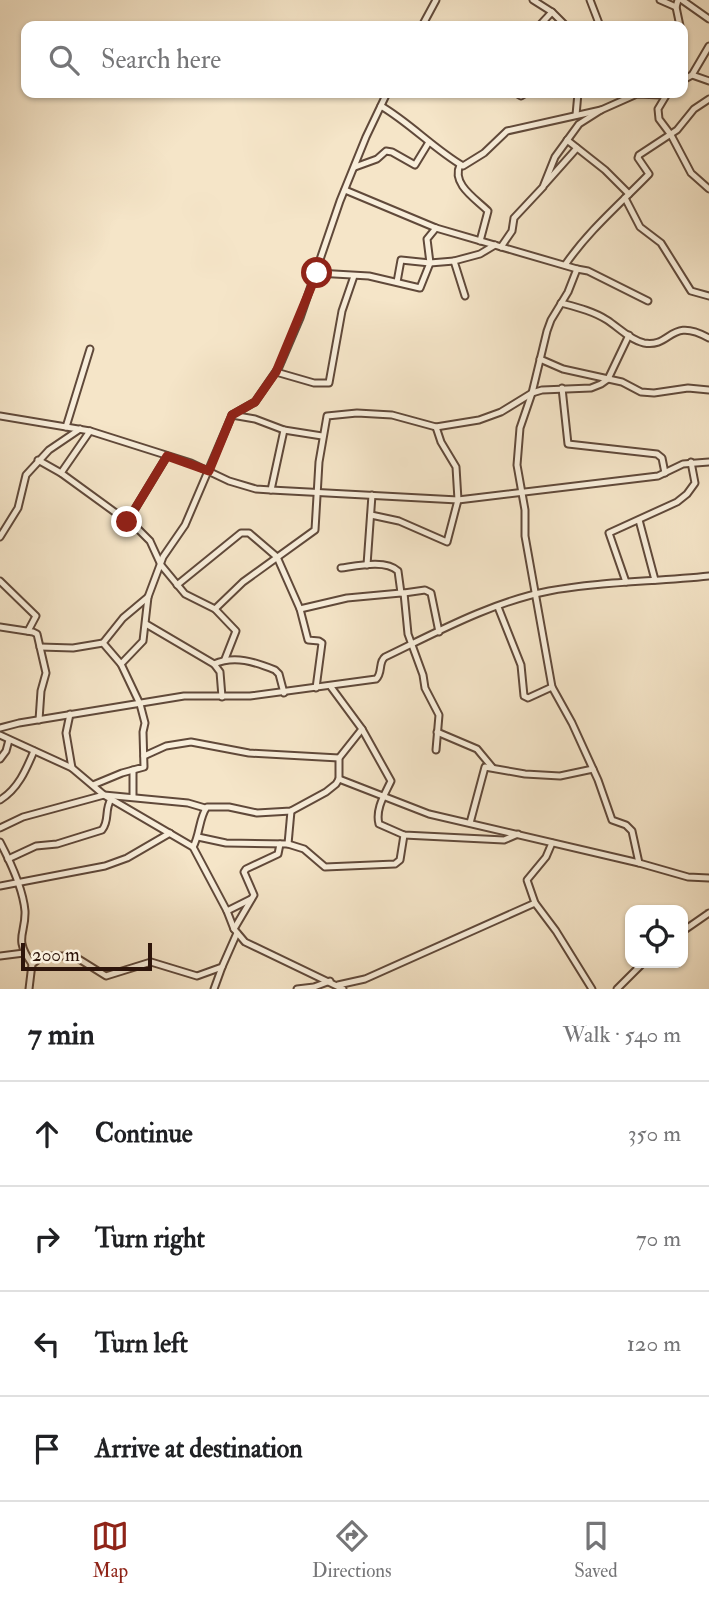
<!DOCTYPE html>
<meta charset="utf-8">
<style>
body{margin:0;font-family:"IM FELL Double Pica",serif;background:#f2f2f2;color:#202124}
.controls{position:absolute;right:21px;bottom:21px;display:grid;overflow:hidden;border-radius:14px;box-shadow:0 2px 5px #0004}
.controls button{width:63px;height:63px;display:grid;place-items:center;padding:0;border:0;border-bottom:2px solid #e0e0e0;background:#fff;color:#202124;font:35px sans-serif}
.scale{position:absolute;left:21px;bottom:18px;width:131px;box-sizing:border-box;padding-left:7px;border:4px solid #2e150b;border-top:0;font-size:19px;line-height:24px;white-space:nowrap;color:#2e150b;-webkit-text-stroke:5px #f8eedb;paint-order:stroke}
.stop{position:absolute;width:21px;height:21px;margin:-16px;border:5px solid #8f2418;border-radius:50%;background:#fff}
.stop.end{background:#8f2418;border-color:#fff;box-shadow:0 2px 7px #0008}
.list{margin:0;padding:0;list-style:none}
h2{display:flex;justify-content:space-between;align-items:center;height:91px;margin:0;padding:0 28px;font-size:30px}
h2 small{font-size:23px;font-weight:400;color:#757577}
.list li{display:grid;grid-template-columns:46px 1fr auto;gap:21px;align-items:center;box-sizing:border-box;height:105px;padding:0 28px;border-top:2px solid #e0e0e0}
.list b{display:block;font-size:26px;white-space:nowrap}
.list em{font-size:23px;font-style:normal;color:#757577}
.icon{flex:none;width:38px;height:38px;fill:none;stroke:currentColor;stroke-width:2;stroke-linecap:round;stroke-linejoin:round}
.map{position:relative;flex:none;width:709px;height:989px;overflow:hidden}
.search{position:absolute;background:#fff;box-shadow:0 2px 5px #0004;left:21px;right:21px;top:21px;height:77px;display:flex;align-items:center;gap:18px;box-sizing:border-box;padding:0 24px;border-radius:14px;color:#757577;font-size:26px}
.sheet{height:511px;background:#fff}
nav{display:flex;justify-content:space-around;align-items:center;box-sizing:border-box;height:98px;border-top:2px solid #e0e0e0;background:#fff;font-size:19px;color:#757577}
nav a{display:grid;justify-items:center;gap:4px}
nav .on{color:#8f2418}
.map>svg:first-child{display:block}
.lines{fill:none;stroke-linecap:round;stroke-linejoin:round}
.street-casing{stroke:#60493a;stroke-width:9}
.street{stroke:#f8eedb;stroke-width:5}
.route{stroke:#8f2418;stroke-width:9}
</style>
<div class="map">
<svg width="709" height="989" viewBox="0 0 709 989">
<rect width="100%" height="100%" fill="#f5e5c8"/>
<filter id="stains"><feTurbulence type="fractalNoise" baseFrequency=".00286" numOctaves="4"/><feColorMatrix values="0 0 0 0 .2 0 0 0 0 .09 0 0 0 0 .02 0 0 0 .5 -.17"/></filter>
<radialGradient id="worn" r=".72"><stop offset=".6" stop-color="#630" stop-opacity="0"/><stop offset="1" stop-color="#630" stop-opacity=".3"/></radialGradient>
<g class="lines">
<g class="street-casing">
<g id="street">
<polyline points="533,0 552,12 566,26"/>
<polyline points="590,0 600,26"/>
<polyline points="660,0 676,7"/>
<polyline points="678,0 676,7 680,26"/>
<polyline points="682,0 709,19"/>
<polyline points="422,26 436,0"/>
<polyline points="539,26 552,12"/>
<polyline points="692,75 709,46"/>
<polyline points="683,80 692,75 709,81"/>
<polyline points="516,93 521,96 526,93"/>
<polyline points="667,94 658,109 659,119 671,135 691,173 709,189"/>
<path d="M 381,106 C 410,123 434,149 463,166 L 484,153 L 507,131 L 601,110"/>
<polyline points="576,115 578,93"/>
<polyline points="567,140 605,170 629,194"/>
<path d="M 460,165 C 451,184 476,199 488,211 L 480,241"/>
<polyline points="355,167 377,159 386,151 392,152 415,165 429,142"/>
<polyline points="545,184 577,148"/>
<polyline points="345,190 436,228 577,269 568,292 551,320 547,331 532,393 520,428 517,465 525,510 525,536 552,687 572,723 598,780 612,820 626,825 632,831 639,863 688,877 709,878"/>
<polyline points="625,198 640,227 661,243 691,291 709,296"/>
<polyline points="501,247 512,231 514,218 543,187 555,157 579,124 601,110 637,94 662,95 669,93"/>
<path d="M 565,265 C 589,230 620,204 649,174 L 638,158 L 639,155 L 677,130 L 694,109 L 709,99"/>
<polyline points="577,269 588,271 648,301"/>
<polyline points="317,273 369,276 420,288 430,263 427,239 436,228"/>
<polyline points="397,282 401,260 430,263 454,261"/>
<polyline points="465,296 454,261 480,254 495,245"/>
<path d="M 561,303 C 576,307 593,311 607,320 C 618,327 630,340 644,343 C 672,348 669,316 709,338"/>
<polyline points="540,359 563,369 622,382 641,392 654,393 688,388 709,390"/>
<polyline points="276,372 314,383 329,383 342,311 354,276"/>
<polyline points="562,388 568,444 657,454 662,458 665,473"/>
<polyline points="232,415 255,419 284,430 322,436"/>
<polyline points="0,416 90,431 191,463 229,481 256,489 271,490 458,500 658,476 683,464 709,462"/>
<polyline points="66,427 90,349"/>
<polyline points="38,460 61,473 138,529 150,541 161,565 185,594 215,609 236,631 225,659"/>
<polyline points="61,473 90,431"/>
<polyline points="271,490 284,430"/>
<polyline points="371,515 399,521 447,542 458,500 456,467 441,442 436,427"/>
<polyline points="639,520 655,580"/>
<polyline points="127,522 167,456"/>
<polyline points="0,537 18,508 26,475 49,450 80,429"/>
<polyline points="367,565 372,495"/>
<path d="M 341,568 C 356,566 386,559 398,571 L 401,593 L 404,593 L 408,634 L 423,675 L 425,688 L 439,715 L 436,750"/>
<polyline points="0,581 36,616 28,631"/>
<polyline points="626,582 609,533 677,502 687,494 695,483 691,462"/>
<polyline points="177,585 241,533 249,533 277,557 300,609 308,640 319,641 322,643 316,688"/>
<polyline points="404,593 425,590 431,593 439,632"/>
<polyline points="498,607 521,665 524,696 528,698 552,687"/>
<polyline points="215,609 243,582 315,530 319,462 327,416 357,413 392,415 436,427 479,420 501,412 532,393 542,390 591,388 601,384 608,379 629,335"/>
<polyline points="300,609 347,598 401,593"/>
<polyline points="146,624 214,664 220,672 222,697"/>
<polyline points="0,627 33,632 37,634 46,673 41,691 39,720"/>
<polyline points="103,643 123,618 148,597"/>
<polyline points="40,647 73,648 103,643 121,664 140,704 145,723 143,732 144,767 122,773 93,785"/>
<polyline points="121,664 143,641 148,597 163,557 185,525 232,415 255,402 279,367 300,318 340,201 366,137 387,93"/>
<path d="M 214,664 C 235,655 255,662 275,670 L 279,674 L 284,693"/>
<polyline points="70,714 66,733 72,768"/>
<path d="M 0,728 L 19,723 L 184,696 L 250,696 L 376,679 C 383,673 378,662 385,657 C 437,632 492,602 549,591 C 602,581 655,582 709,576"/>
<path d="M 362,729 L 391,781 C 385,794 375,809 379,824 L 404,835 L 504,840 L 518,834"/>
<polyline points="437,732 477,749 492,767"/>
<polyline points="0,735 72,768 104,795 193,847 227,911 234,929 245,942 343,989"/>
<polyline points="144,756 166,746 191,742 249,753 339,758"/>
<polyline points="0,759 6,751 9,740"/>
<polyline points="339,779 429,814 639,863"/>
<polyline points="133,797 133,770"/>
<path d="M 0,800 C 18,789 26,770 34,751"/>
<polyline points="470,823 485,767 525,774 560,776 593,769"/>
<polyline points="0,828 23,817 104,795 188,803 205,808"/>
<polyline points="198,837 226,843 288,844 304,849 325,867 395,864 400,860 404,835"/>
<path d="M 0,842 C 11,863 23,888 25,911 C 26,935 13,937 32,964 L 29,989"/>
<polyline points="288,844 291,811"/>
<path d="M 193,847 C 200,835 199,817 207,807 L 229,807 L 257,813 L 291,811 L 326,792 L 336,784 L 339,779 L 339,758 L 362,729 L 331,687"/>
<path d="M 8,859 L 36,846 L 57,844 L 102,830 C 110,820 104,811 111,799"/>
<polyline points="0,886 105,866 127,858 170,833"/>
<polyline points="535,903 527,880 546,857 552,843"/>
<polyline points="227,911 251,899"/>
<polyline points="234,929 254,895 244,872 246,869 278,854 280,844"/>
<polyline points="683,931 709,913"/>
<polyline points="0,956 24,953"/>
<polyline points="32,964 43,956 74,956 106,976 151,962 197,976 222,967 237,933"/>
<polyline points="338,985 365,979 535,903 556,931 592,989"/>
<polyline points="214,989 222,967"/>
<polyline points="297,989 314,987 330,981"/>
<polyline points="617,989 643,963"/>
</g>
</g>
<use href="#street" class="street"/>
</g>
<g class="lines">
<polyline class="route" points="127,522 167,456 209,471 232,415 255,402 276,372 317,273"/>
</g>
<rect width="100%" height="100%" filter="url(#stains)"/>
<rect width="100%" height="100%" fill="url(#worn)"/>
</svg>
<div class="controls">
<button><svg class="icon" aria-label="locate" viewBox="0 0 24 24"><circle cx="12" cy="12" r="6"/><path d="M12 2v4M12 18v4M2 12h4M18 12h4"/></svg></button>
</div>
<div class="scale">200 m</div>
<div class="stop" style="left:317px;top:273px"></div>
<div class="stop end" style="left:127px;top:522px"></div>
<div class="search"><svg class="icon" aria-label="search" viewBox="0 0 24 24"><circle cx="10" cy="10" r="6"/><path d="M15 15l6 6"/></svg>Search here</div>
</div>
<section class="sheet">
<h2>7 min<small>Walk · 540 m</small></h2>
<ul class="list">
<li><svg class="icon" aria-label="ahead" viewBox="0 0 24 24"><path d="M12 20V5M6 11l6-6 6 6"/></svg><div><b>Continue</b></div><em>350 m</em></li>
<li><svg class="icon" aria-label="right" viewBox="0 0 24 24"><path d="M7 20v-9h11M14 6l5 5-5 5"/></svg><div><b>Turn right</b></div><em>70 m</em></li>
<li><svg class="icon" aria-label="left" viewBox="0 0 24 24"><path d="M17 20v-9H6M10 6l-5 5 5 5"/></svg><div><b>Turn left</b></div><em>120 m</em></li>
<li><svg class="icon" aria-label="arrive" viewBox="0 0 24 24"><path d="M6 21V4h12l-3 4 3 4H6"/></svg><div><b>Arrive at destination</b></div></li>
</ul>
</section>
<nav>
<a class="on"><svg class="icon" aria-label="map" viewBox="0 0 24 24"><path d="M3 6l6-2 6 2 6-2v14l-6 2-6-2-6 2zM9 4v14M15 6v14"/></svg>Map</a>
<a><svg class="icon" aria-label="directions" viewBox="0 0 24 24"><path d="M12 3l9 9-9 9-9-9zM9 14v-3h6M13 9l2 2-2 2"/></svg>Directions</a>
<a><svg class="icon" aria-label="saved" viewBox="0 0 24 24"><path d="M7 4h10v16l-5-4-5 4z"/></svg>Saved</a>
</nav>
